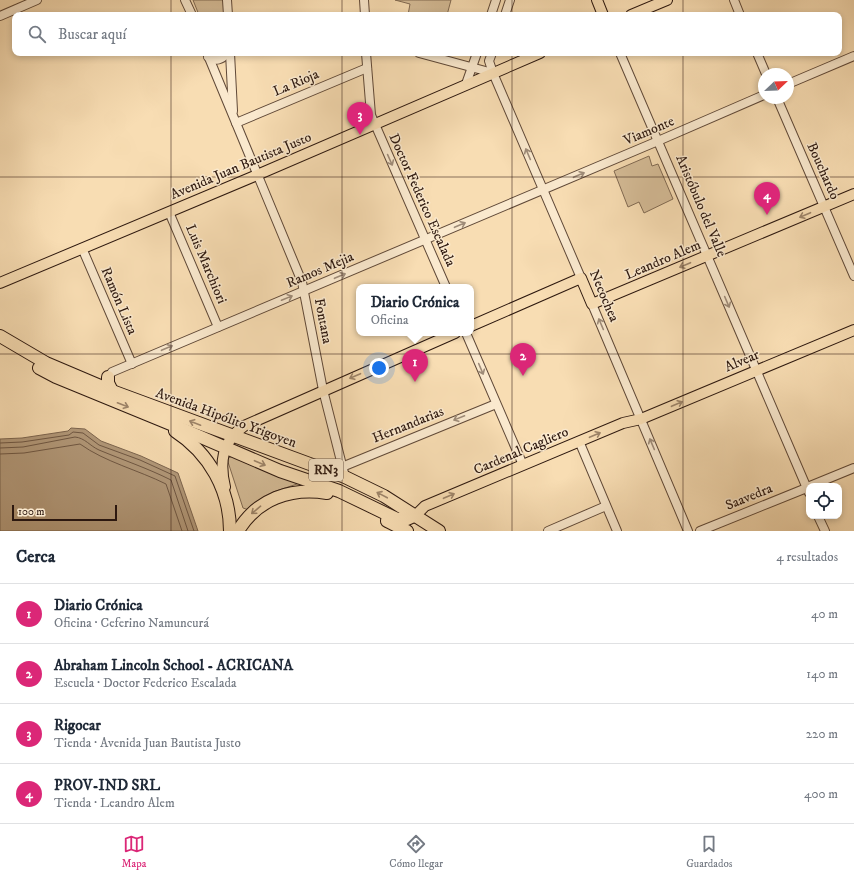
<!DOCTYPE html>
<html lang="es">
<meta charset="utf-8">
<style>
body{margin:0;font-family:"IM FELL DW Pica",serif;background:#f2f2f3;color:#1f2937}
.controls{position:absolute;right:12px;bottom:12px;display:grid;overflow:hidden;border-radius:8px;box-shadow:0 2px 6px #0003}
.controls button{width:36px;height:36px;display:grid;place-items:center;padding:0;border:0;border-bottom:1px solid #e0e1e3;background:#fff;color:#1f2937;font:20px sans-serif}
.compass{position:absolute;left:758px;top:68px;width:36px;height:36px;border-radius:50%;background:#fff;box-shadow:0 2px 6px #0003;rotate:67deg}
.scale{position:absolute;left:12px;bottom:10px;width:105px;box-sizing:border-box;padding-left:4px;border:2px solid #2d180f;border-top:0;font-size:11px;line-height:14px;white-space:nowrap;color:#2d180f;-webkit-text-stroke:3px #fae9ce;paint-order:stroke}
.you{position:absolute;left:379px;top:368px;width:14px;height:14px;margin:-10px;border:3px solid #fff;border-radius:50%;background:#1a73e8;box-shadow:0 0 0 6px #1a73e833}
.badge{display:grid;place-items:center;width:26px;height:26px;border-radius:50%;background:#db2777;color:#fff;font-size:13px;font-weight:700}
.pin{position:absolute;translate:-50% -33px;filter:drop-shadow(0 1px 2px #0008)}
.pin::after{content:'';position:absolute;top:21px;width:14px;height:12px;background:inherit;clip-path:polygon(0 0,100% 0,50% 100%)}
.popup{position:absolute;left:356px;top:284px;width:118px;height:52px;box-sizing:border-box;display:grid;place-content:center;border-radius:8px;background:#fff;filter:drop-shadow(0 1px 3px #0005);font-size:13px;white-space:nowrap;color:#747a83}
.popup b{font-size:15px;color:#1f2937}
.popup::after{content:'';position:absolute;left:50%;top:100%;margin-left:-8px;border:8px solid transparent;border-top-color:#fff}
.list{margin:0;padding:0;list-style:none}
h2{display:flex;justify-content:space-between;align-items:center;height:52px;margin:0;padding:0 16px;font-size:17px}
h2 small{font-size:13px;font-weight:400;color:#747a83}
.list li{display:grid;grid-template-columns:26px 1fr auto;gap:12px;align-items:center;box-sizing:border-box;height:60px;padding:0 16px;border-top:1px solid #e0e1e3}
.list b{display:block;font-size:15px;white-space:nowrap}
.list p{margin:0;font-size:13px;white-space:nowrap;color:#747a83}
.list em{font-size:13px;font-style:normal;color:#747a83}
.icon{flex:none;width:22px;height:22px;fill:none;stroke:currentColor;stroke-width:2;stroke-linecap:round;stroke-linejoin:round}
.map{position:relative;flex:none;width:854px;height:531px;overflow:hidden}
.search{position:absolute;background:#fff;box-shadow:0 2px 6px #0003;left:12px;right:12px;top:12px;height:44px;display:flex;align-items:center;gap:10px;box-sizing:border-box;padding:0 14px;border-radius:8px;color:#747a83;font-size:15px}
.sheet{height:292px;background:#fff}
nav{display:flex;justify-content:space-around;align-items:center;box-sizing:border-box;height:56px;border-top:1px solid #e0e1e3;background:#fff;font-size:11px;color:#747a83}
nav a{display:grid;justify-items:center;gap:2px}
nav .on{color:#db2777}
.map>svg:first-child{display:block}
.green{fill:#d5bc97;stroke:#816a53}
.water{fill:#b39a7b;stroke:#7d6650}
.lines{fill:none;stroke-linecap:round;stroke-linejoin:round}
.shore{stroke:#705945;stroke-width:1}
.minor-casing{stroke:#604938;stroke-width:10}
.major-casing{stroke:#2d180f;stroke-width:12}
.highway-casing{stroke:#2d180f;stroke-width:14}
.minor{stroke:#fae9ce;stroke-width:8}
.major{stroke:#f8ddb3;stroke-width:10}
.highway{stroke:#f8ddb3;stroke-width:12}
.oneway{stroke:#9e8b78}
.oneway2{stroke:#9d8469}
.grid{fill:none;stroke:#2d180f;stroke-width:1;stroke-opacity:0.55}
.labels{text-anchor:middle;dominant-baseline:central;stroke-width:3;stroke-linejoin:round;paint-order:stroke}
.shield{fill:#fae9ce;stroke:#6a5748;stroke-width:1}
.shield-label{font-size:13px;font-weight:bold;fill:#2d180f}
.street-label{font-size:14px;fill:#2d180f;stroke:#fae9ce}
</style>
<div class="map">
<svg width="854" height="531" viewBox="0 0 854 531">
<rect width="100%" height="100%" fill="#f8ddb3"/>
<filter id="stains"><feTurbulence type="fractalNoise" baseFrequency=".005" numOctaves="4"/><feColorMatrix values="0 0 0 0 .2 0 0 0 0 .09 0 0 0 0 .02 0 0 0 .5 -.17"/></filter>
<radialGradient id="worn" r=".72"><stop offset=".6" stop-color="#630" stop-opacity="0"/><stop offset="1" stop-color="#630" stop-opacity=".3"/></radialGradient>
<g class="green">
<polygon points="193,0 224,0 225,15 199,15"/>
<polygon points="395,0 451,0 447,15 408,15 410,4"/>
<polygon points="649,156 652,166 658,164 673,199 644,213 639,202 628,207 614,171"/>
<polygon points="233,456 300,483 273,492 249,510 243,508 228,462 228,458"/>
</g>
<polygon class="water" points="71,428 85,429 101,441 141,456 178,473 198,531 0,531 0,439 22,438 68,431"/>
<g class="lines">
<g class="shore">
<polyline points="0,443 22,442 69,435 73,432 83,433 99,445 140,460 175,476 194,531"/>
<path d="M 0,448 L 23,447 L 75,437 C 85,438 90,446 99,450 C 123,460 147,468 171,480 L 188,531"/>
<path d="M 0,454 L 24,453 L 80,444 C 105,462 138,470 166,484 L 182,531"/>
</g>
<g class="minor-casing">
<g id="minor">
<polyline points="185,0 192,15"/>
<polyline points="227,0 228,15"/>
<polyline points="364,0 365,15"/>
<polyline points="734,0 740,15"/>
<polyline points="491,15 496,0"/>
<polyline points="505,15 510,0"/>
<polyline points="0,16 37,0"/>
<polyline points="207,53 302,282 323,390 345,477"/>
<polyline points="230,53 233,111"/>
<polyline points="366,53 371,115 446,287"/>
<polyline points="419,53 493,73"/>
<polyline points="492,53 489,61 493,73 581,278"/>
<polyline points="620,53 809,493"/>
<polyline points="757,53 766,74"/>
<path d="M 208,57 C 215,62 222,60 227,53"/>
<polyline points="466,84 477,53"/>
<polyline points="788,84 854,56"/>
<polyline points="777,98 854,276"/>
<polyline points="236,123 367,68"/>
<polyline points="169,212 218,327"/>
<polyline points="82,248 132,364"/>
<polyline points="592,304 688,531"/>
<polyline points="466,333 523,465"/>
<polyline points="108,377 112,372 658,141 764,95"/>
<polyline points="579,441 617,531"/>
<polyline points="337,469 496,404"/>
<polyline points="810,486 854,468"/>
<polyline points="818,516 825,531"/>
<polyline points="548,531 606,506"/>
<polyline points="700,531 809,487"/>
</g>
</g>
<g class="major-casing">
<g id="major">
<polyline points="597,0 603,15"/>
<polyline points="631,15 667,0"/>
<polyline points="0,283 257,175 540,53"/>
<polyline points="471,326 581,278 592,304 854,194"/>
<path d="M 225,487 C 219,462 222,441 244,426 L 455,333"/>
<polyline points="416,515 425,506 623,423 641,419 854,330"/>
</g>
</g>
<g class="highway-casing">
<g id="highway">
<polyline points="0,336 46,363 112,391 345,477 384,496 439,531"/>
<polyline points="39,368 56,377 173,425 280,471 339,491 397,519 407,519 416,515"/>
<polyline points="108,377 108,383 112,391"/>
<path d="M 175,431 C 209,453 230,490 230,531"/>
<polyline points="387,521 407,531"/>
<path d="M 238,531 C 257,499 291,487 327,493"/>
</g>
</g>
<use href="#minor" class="minor"/>
<use href="#major" class="major"/>
<use href="#highway" class="highway"/>
</g>
<defs><path id="oneway-shaft" d="M-6 0H5M1.5-3L5.5 0L1.5 3" fill="none" stroke-width="1.6" stroke-linecap="round" stroke-linejoin="round"/></defs>
<g class="oneway">
<use href="#oneway-shaft" transform="translate(528 154) rotate(-113)"/>
<use href="#oneway-shaft" transform="translate(390 160) rotate(66)"/>
<use href="#oneway-shaft" transform="translate(579 175) rotate(-23)"/>
<use href="#oneway-shaft" transform="translate(460 225) rotate(-23)"/>
<use href="#oneway-shaft" transform="translate(340 276) rotate(-23)"/>
<use href="#oneway-shaft" transform="translate(287 298) rotate(-22)"/>
<use href="#oneway-shaft" transform="translate(727 302) rotate(67)"/>
<use href="#oneway-shaft" transform="translate(601 324) rotate(-113)"/>
<use href="#oneway-shaft" transform="translate(167 348) rotate(-23)"/>
<use href="#oneway-shaft" transform="translate(481 369) rotate(67)"/>
<use href="#oneway-shaft" transform="translate(459 418) rotate(158)"/>
<use href="#oneway-shaft" transform="translate(652 444) rotate(-113)"/>
</g>
<g class="oneway2">
<use href="#oneway-shaft" transform="translate(805 215) rotate(157)"/>
<use href="#oneway-shaft" transform="translate(685 265) rotate(157)"/>
<use href="#oneway-shaft" transform="translate(355 376) rotate(157)"/>
<use href="#oneway-shaft" transform="translate(677 404) rotate(-23)"/>
<use href="#oneway-shaft" transform="translate(123 405) rotate(21)"/>
<use href="#oneway-shaft" transform="translate(195 423) rotate(-159)"/>
<use href="#oneway-shaft" transform="translate(595 435) rotate(-23)"/>
<use href="#oneway-shaft" transform="translate(260 463) rotate(23)"/>
<use href="#oneway-shaft" transform="translate(382 495) rotate(-152)"/>
<use href="#oneway-shaft" transform="translate(449 496) rotate(-23)"/>
<use href="#oneway-shaft" transform="translate(256 510) rotate(140)"/>
</g>
<path class="grid" d="M 171,0 L 171,15M 342,0 L 342,15M 512,0 L 512,15M 683,0 L 683,15M 171,53 L 171,531M 342,53 L 342,531M 512,53 L 512,531M 683,53 L 683,531M 0,177 L 854,177M 0,354 L 854,354"/>
<g class="labels">
<rect class="shield" x="309" y="459" width="34" height="22" rx="3"/>
<g class="shield-label">
<text x="326" y="470">RN3</text>
</g>
<g class="street-label">
<text transform="translate(296 83) rotate(-23)">La Rioja</text>
<text transform="translate(649 131) rotate(-23)">Viamonte</text>
<text transform="translate(241 166) rotate(-23)">Avenida Juan Bautista Justo</text>
<text transform="translate(823 171) rotate(66)">Bouchardo</text>
<text transform="translate(422 200) rotate(66)">Doctor Federico Escalada</text>
<text transform="translate(701 206) rotate(67)">Aristóbulo del Valle</text>
<text transform="translate(663 260) rotate(-23)">Leandro Alem</text>
<text transform="translate(206 264) rotate(67)">Luis Marchiori</text>
<text transform="translate(320 270) rotate(-23)">Ramos Mejia</text>
<text transform="translate(604 296) rotate(67)">Necochea</text>
<text transform="translate(119 301) rotate(67)">Ramón Lista</text>
<text transform="translate(323 321) rotate(79)">Fontana</text>
<text transform="translate(742 361) rotate(-23)">Alvear</text>
<text transform="translate(226 418) rotate(20)">Avenida Hipólito Yrigoyen</text>
<text transform="translate(408 425) rotate(-22)">Hernandarias</text>
<text transform="translate(521 451) rotate(-23)">Cardenal Cagliero</text>
<text transform="translate(749 497) rotate(-22)">Saavedra</text>
</g>
</g>
<rect width="100%" height="100%" filter="url(#stains)"/>
<rect width="100%" height="100%" fill="url(#worn)"/>
</svg>
<div class="controls">
<button><svg class="icon" aria-label="locate" viewBox="0 0 24 24"><circle cx="12" cy="12" r="6"/><path d="M12 2v4M12 18v4M2 12h4M18 12h4"/></svg></button>
</div>
<svg class="compass" viewBox="-18 -18 36 36"><path d="M0-13l5 13h-10z" fill="#e53935"/><path d="M0 13l5-13h-10z" fill="#747a83"/></svg>
<div class="scale">100 m</div>
<div class="you"></div>
<div class="pin badge" style="left:415px;top:382px">1</div>
<div class="popup"><b>Diario Crónica</b>Oficina</div>
<div class="pin badge" style="left:523px;top:376px">2</div>
<div class="pin badge" style="left:360px;top:135px">3</div>
<div class="pin badge" style="left:767px;top:215px">4</div>
<div class="search"><svg class="icon" aria-label="search" viewBox="0 0 24 24"><circle cx="10" cy="10" r="6"/><path d="M15 15l6 6"/></svg>Buscar aquí</div>
</div>
<section class="sheet">
<h2>Cerca<small>4 resultados</small></h2>
<ul class="list">
<li><span class="badge">1</span><div><b>Diario Crónica</b><p>Oficina · Ceferino Namuncurá</p></div><em>40 m</em></li>
<li><span class="badge">2</span><div><b>Abraham Lincoln School - ACRICANA</b><p>Escuela · Doctor Federico Escalada</p></div><em>140 m</em></li>
<li><span class="badge">3</span><div><b>Rigocar</b><p>Tienda · Avenida Juan Bautista Justo</p></div><em>220 m</em></li>
<li><span class="badge">4</span><div><b>PROV-IND SRL</b><p>Tienda · Leandro Alem</p></div><em>400 m</em></li>
</ul>
</section>
<nav>
<a class="on"><svg class="icon" aria-label="map" viewBox="0 0 24 24"><path d="M3 6l6-2 6 2 6-2v14l-6 2-6-2-6 2zM9 4v14M15 6v14"/></svg>Mapa</a>
<a><svg class="icon" aria-label="directions" viewBox="0 0 24 24"><path d="M12 3l9 9-9 9-9-9zM9 14v-3h6M13 9l2 2-2 2"/></svg>Cómo llegar</a>
<a><svg class="icon" aria-label="saved" viewBox="0 0 24 24"><path d="M7 4h10v16l-5-4-5 4z"/></svg>Guardados</a>
</nav>
